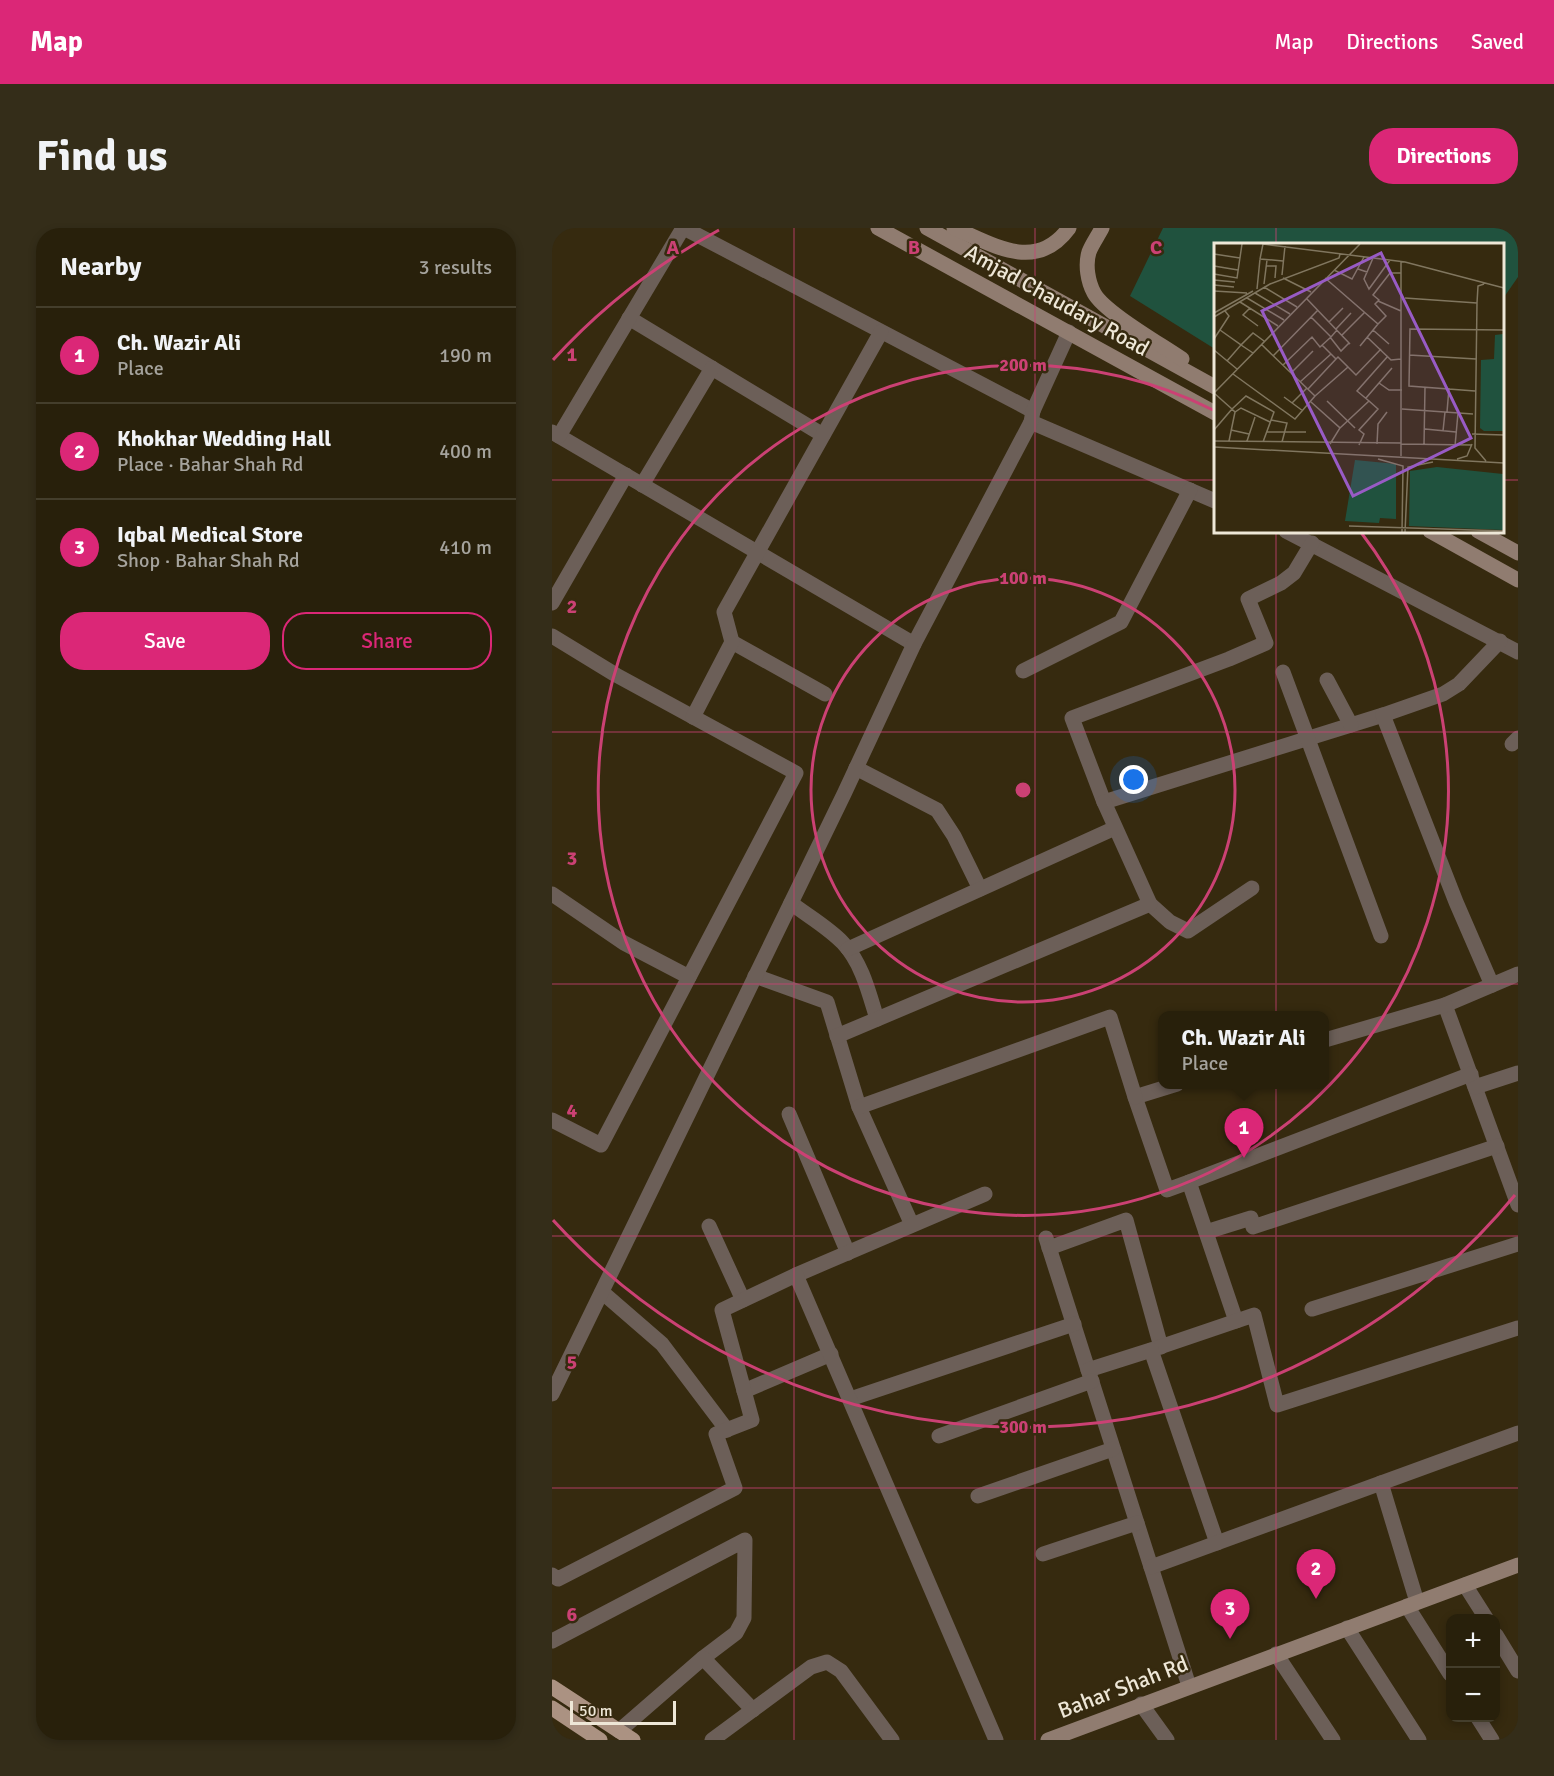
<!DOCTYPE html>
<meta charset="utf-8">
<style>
body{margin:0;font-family:Signika,sans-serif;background:#342d19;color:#f1f3f6}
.controls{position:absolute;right:18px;bottom:18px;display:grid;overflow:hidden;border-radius:12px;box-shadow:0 3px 9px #0003}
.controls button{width:54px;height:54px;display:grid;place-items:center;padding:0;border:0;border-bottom:2px solid #443e2c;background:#28200b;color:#f1f3f6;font:30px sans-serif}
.scale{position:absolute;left:18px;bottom:15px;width:106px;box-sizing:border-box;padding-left:6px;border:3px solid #eee7d7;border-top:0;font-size:16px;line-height:21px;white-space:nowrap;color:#eee7d7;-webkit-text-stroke:4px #362a0f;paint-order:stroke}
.you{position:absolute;left:582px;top:552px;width:21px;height:21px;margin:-15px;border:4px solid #fff;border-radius:50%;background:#1a73e8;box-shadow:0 0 0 9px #1a73e833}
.badge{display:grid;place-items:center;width:39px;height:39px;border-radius:50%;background:#db2777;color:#fff;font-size:20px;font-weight:700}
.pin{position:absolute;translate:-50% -50px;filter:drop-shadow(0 2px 3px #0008)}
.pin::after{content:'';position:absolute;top:32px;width:21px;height:18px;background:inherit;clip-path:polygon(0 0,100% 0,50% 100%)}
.popup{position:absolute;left:606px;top:783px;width:171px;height:78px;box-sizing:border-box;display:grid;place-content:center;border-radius:12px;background:#28200b;filter:drop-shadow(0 2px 4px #0005);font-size:20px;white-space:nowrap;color:#a5a39d}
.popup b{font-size:22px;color:#f1f3f6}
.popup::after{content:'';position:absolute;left:50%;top:100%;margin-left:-12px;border:12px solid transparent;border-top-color:#28200b}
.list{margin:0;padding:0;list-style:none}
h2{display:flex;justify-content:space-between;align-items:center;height:78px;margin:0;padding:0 24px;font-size:26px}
h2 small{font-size:20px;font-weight:400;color:#a5a39d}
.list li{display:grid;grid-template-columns:39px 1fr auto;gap:18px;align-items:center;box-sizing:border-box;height:96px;padding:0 24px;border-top:2px solid #443e2c}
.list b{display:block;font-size:22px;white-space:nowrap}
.list p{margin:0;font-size:20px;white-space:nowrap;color:#a5a39d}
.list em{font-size:20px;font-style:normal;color:#a5a39d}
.actions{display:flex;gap:12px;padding:18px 24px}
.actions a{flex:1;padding:14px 0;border:2px solid #db2777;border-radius:24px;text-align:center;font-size:21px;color:#db2777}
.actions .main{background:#db2777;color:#fff}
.map{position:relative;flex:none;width:966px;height:1512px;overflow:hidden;border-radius:24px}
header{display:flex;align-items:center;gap:36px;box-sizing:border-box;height:84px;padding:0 30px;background:#db2777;color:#fff}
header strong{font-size:28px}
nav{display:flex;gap:33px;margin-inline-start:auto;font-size:21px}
.intro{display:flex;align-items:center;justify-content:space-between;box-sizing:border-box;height:144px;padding:0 36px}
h1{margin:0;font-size:42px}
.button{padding:15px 27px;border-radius:24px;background:#db2777;color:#fff;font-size:21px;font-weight:700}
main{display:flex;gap:36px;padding:0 36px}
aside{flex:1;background:#28200b;border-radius:24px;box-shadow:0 3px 9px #0003}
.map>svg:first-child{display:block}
.green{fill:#20523e}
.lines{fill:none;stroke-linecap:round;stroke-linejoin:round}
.street{stroke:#6c5f58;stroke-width:15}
.secondary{stroke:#907c70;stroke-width:15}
.primary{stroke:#ab9282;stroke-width:15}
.grid{fill:none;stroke:#cb4174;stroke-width:1.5;stroke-opacity:0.55}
.ring{fill:none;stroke:#cb4174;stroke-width:3}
.labels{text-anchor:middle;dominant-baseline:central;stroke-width:5;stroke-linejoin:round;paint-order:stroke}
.street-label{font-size:22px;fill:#eee7d7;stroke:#362a0f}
.inset-road{fill:none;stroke:#80765f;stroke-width:1.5}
.view{fill:#985bc5;fill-opacity:0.15;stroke:#985bc5;stroke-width:3}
.inset-edge{fill:none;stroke:#eee7d7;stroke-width:3}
.grid-label{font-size:20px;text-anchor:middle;font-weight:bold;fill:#cb4174;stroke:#362a0f;stroke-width:5;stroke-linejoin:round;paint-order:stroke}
.centre{fill:#cb4174;stroke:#362a0f;stroke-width:3}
.ring-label{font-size:18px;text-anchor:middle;font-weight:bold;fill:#cb4174;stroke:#362a0f;stroke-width:5;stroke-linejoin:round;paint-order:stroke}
</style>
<header>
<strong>Map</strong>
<nav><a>Map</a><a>Directions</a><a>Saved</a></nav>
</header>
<div class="intro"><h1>Find us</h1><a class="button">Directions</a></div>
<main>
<aside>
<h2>Nearby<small>3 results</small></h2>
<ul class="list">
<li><span class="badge">1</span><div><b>Ch. Wazir Ali</b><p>Place</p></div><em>190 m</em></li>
<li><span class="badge">2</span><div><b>Khokhar Wedding Hall</b><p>Place · Bahar Shah Rd</p></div><em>400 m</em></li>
<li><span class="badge">3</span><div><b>Iqbal Medical Store</b><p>Shop · Bahar Shah Rd</p></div><em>410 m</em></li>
</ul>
<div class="actions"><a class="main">Save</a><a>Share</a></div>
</aside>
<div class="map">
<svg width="966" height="1512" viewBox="0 0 966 1512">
<rect width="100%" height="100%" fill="#362a0f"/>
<polygon class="green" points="611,0 966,0 966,49 950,72 950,16 663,16 663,121 578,68"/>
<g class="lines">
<g class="street">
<polyline points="132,0 481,183"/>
<polyline points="77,90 271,207"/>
<polyline points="479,194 663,273"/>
<polyline points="0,204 362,416"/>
<polyline points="7,208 131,0"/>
<polyline points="90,257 160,140"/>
<polyline points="734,303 966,424"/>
<polyline points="760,315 742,345 729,355 696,371 714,415 677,431 520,490 552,574 831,487"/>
<polyline points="0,375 74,247"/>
<polyline points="0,408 64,447 244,545 49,917 0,892"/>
<polyline points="180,414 273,466"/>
<polyline points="471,443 569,394 638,262"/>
<polyline points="731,444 829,708"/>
<polyline points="775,452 799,497"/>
<polyline points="141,489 180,414 172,384 329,104"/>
<polyline points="960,516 966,510"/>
<polyline points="304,540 385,582 402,608 428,661"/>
<polyline points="0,666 72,715 137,749"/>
<path d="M 239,675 C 256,688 277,700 291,715 C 310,735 317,765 325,791"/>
<polyline points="598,676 618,694 636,703 700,660"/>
<polyline points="296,721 563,600"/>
<polyline points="966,746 893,777 966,977"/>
<polyline points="203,748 275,774 307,879 360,997"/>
<polyline points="940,757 904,674 831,487 891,466 907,456 948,413"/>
<polyline points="285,808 598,676 552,574"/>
<polyline points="773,812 893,777"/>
<polyline points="625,856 583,869 615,962 637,954"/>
<polyline points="923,859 966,845"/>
<polyline points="307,879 558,789 583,869"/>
<polyline points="237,886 296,1025"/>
<polyline points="157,998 191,1072"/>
<polyline points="654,1004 699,990 701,999 945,918"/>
<polyline points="494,1010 637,1458"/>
<polyline points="497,1020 574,992 609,1119"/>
<polyline points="244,1047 433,966"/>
<polyline points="50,1064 110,1116 175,1202"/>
<polyline points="760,1081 966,1016"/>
<polyline points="684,1093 637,954 919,846"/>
<polyline points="599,1122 702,1087 725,1177 966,1100"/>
<polyline points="536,1142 599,1122 665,1315"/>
<polyline points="192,1163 279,1126"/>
<polyline points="0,1166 292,566 362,416 479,194 481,183 517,104"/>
<polyline points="298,1171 522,1096"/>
<polyline points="387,1208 540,1153"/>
<polyline points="829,1255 865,1374"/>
<polyline points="426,1268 561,1221"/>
<polyline points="491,1326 585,1295"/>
<polyline points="599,1339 966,1205"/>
<polyline points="0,1347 6,1351 183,1260 164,1206 200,1192 170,1082 244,1047 444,1512"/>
<polyline points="913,1357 934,1390"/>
<polyline points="855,1378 898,1446"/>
<polyline points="795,1400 867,1512"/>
<polyline points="944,1407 966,1443"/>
<polyline points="0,1413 193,1312 192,1390 184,1405 151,1430"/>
<polyline points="724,1426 781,1512"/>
<polyline points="589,1476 615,1512"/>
<polyline points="926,1490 940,1512"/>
<polyline points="67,1503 151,1430 201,1482"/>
<polyline points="160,1512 259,1439 275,1434 289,1443 340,1512"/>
</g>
<g class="secondary">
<polyline points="326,0 663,185"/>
<polyline points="375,0 663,159"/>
<path d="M 402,0 C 442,17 484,45 517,0"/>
<path d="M 550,0 C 546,8 540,16 537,24 C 533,37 536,54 542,65 C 552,84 610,117 630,131"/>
<polyline points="878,303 966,352"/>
<polyline points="926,303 966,325"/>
<polyline points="496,1512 966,1337"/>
</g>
<g class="primary">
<polyline points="0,1459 81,1512"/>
<polyline points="0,1480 48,1512"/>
</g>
</g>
<path class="grid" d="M 242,0 L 242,1512M 483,0 L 483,1512M 724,0 L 724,16M 0,252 L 663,252M 950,252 L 966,252M 724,303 L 724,1512M 0,504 L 966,504M 0,756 L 966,756M 0,1008 L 966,1008M 0,1260 L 966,1260"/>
<g class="ring">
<circle cx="471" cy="562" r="212"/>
<path d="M808 303A425 425 0 1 1 661 182"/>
<path d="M963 967A637 637 0 0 1 1 992M1 132A637 637 0 0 1 167 2"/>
</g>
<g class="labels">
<g class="street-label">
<text transform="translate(505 72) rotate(29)">Amjad Chaudary Road</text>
<text transform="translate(571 1459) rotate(-21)">Bahar Shah Rd</text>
</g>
</g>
<g transform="translate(662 15)">
<rect width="290" height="290" fill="#362a0f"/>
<path d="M 289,91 L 289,188 L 270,188 L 266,185 L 267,117 L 280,116 L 281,92 ZM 141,217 L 182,221 L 182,276 L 166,275 L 165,280 L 131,278 ZM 223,224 L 289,231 L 289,287 L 195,283 L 196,228 Z" fill="#20523e"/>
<path class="inset-road" d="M 49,1 L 46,16 L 69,18M 49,1 L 191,19 L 290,45M 0,11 L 26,15M 187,19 L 187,213M 0,23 L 24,27M 52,23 L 62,23 L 61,35M 144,26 L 153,29 L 159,15M 120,27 L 138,36 L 150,14M 153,29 L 150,36 L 155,46 L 176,17M 0,31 L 23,35 L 28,1M 68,32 L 71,3M 69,35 L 97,49M 111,35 L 164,81 L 172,73 L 161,61 L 165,57 L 159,52 L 176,30 L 187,30M 0,37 L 21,39M 50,41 L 53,17M 270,41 L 264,43 L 263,60 L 261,205 L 272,218M 0,42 L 20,44M 50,44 L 83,64M 43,46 L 46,16M 0,48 L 33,50M 41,50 L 76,71M 33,55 L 70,77M 92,55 L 136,101M 191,55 L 263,60M 164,58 L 187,68M 26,59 L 64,83M 36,65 L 29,72 L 44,83M 0,70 L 39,48M 0,74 L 56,41 L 125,15 L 126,11M 97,74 L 117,94 L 123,87M 115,79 L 129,65M 122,86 L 137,70M 6,87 L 27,102 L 13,118M 159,87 L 175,101M 128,92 L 151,69M 116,94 L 127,108 L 135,100M 153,94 L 177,117 L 187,116M 0,96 L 15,73 L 11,68M 146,103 L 164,81M 0,107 L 23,126M 39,110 L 27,102 L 39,90 L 50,98M 195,112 L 262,116M 59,113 L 104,67M 69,122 L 98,94 L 106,104 L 117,94M 134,124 L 142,132 L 167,106M 77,130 L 99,108M 19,131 L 81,176 L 101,153 L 47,101M 86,139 L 117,111M 165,140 L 175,147 L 188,147M 94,146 L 122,116 L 108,102M 261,148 L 195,143 L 196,86 L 290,87M 0,150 L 18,166 L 0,187M 0,150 L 146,1M 101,153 L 134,124 L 124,114 L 122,116M 70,154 L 89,168M 152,155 L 178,125M 113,158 L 141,185M 155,158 L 143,148 L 174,113M 97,159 L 126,185 L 116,201M 78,160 L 93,145M 18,166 L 32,153 L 60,169 L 49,199M 18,166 L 21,169 L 27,165 L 56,179M 188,166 L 259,171M 233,169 L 235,145M 57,177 L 73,180 L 68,199M 126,185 L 155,158 L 164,166 L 145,187 L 150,191 L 145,202M 211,186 L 242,189M 17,187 L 35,191M 229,188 L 231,169M 53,189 L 92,189M 258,191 L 290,192M 0,198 L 187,200M 15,198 L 21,169M 33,198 L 41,174M 163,201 L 164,181 L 173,169M 187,201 L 258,202M 210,202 L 211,144M 241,203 L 244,170M 0,204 L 290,220M 164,216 L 189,223 L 188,289M 243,216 L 253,213 L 258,201M 135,283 L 290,288M 191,289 L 194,224 L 219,219"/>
<path class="view" d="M 167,10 L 257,195 L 139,253 L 48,68 Z"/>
<rect width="290" height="290" class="inset-edge"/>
</g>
<g class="grid-label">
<text x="121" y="26">A</text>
<text x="362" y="26">B</text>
<text x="604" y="26">C</text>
<text x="20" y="133">1</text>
<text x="20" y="385">2</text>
<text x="20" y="637">3</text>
<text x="20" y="889">4</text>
<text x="20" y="1141">5</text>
<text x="20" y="1393">6</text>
</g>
<circle cx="471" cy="562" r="9" class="centre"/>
<g class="ring-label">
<text x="471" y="143">200 m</text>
<text x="471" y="356">100 m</text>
<text x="471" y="1205">300 m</text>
</g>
</svg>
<div class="controls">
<button>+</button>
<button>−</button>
</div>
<div class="scale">50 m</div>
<div class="you"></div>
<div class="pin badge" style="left:692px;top:930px">1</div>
<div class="popup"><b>Ch. Wazir Ali</b>Place</div>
<div class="pin badge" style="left:764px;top:1371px">2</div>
<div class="pin badge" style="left:678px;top:1411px">3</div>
</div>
</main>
